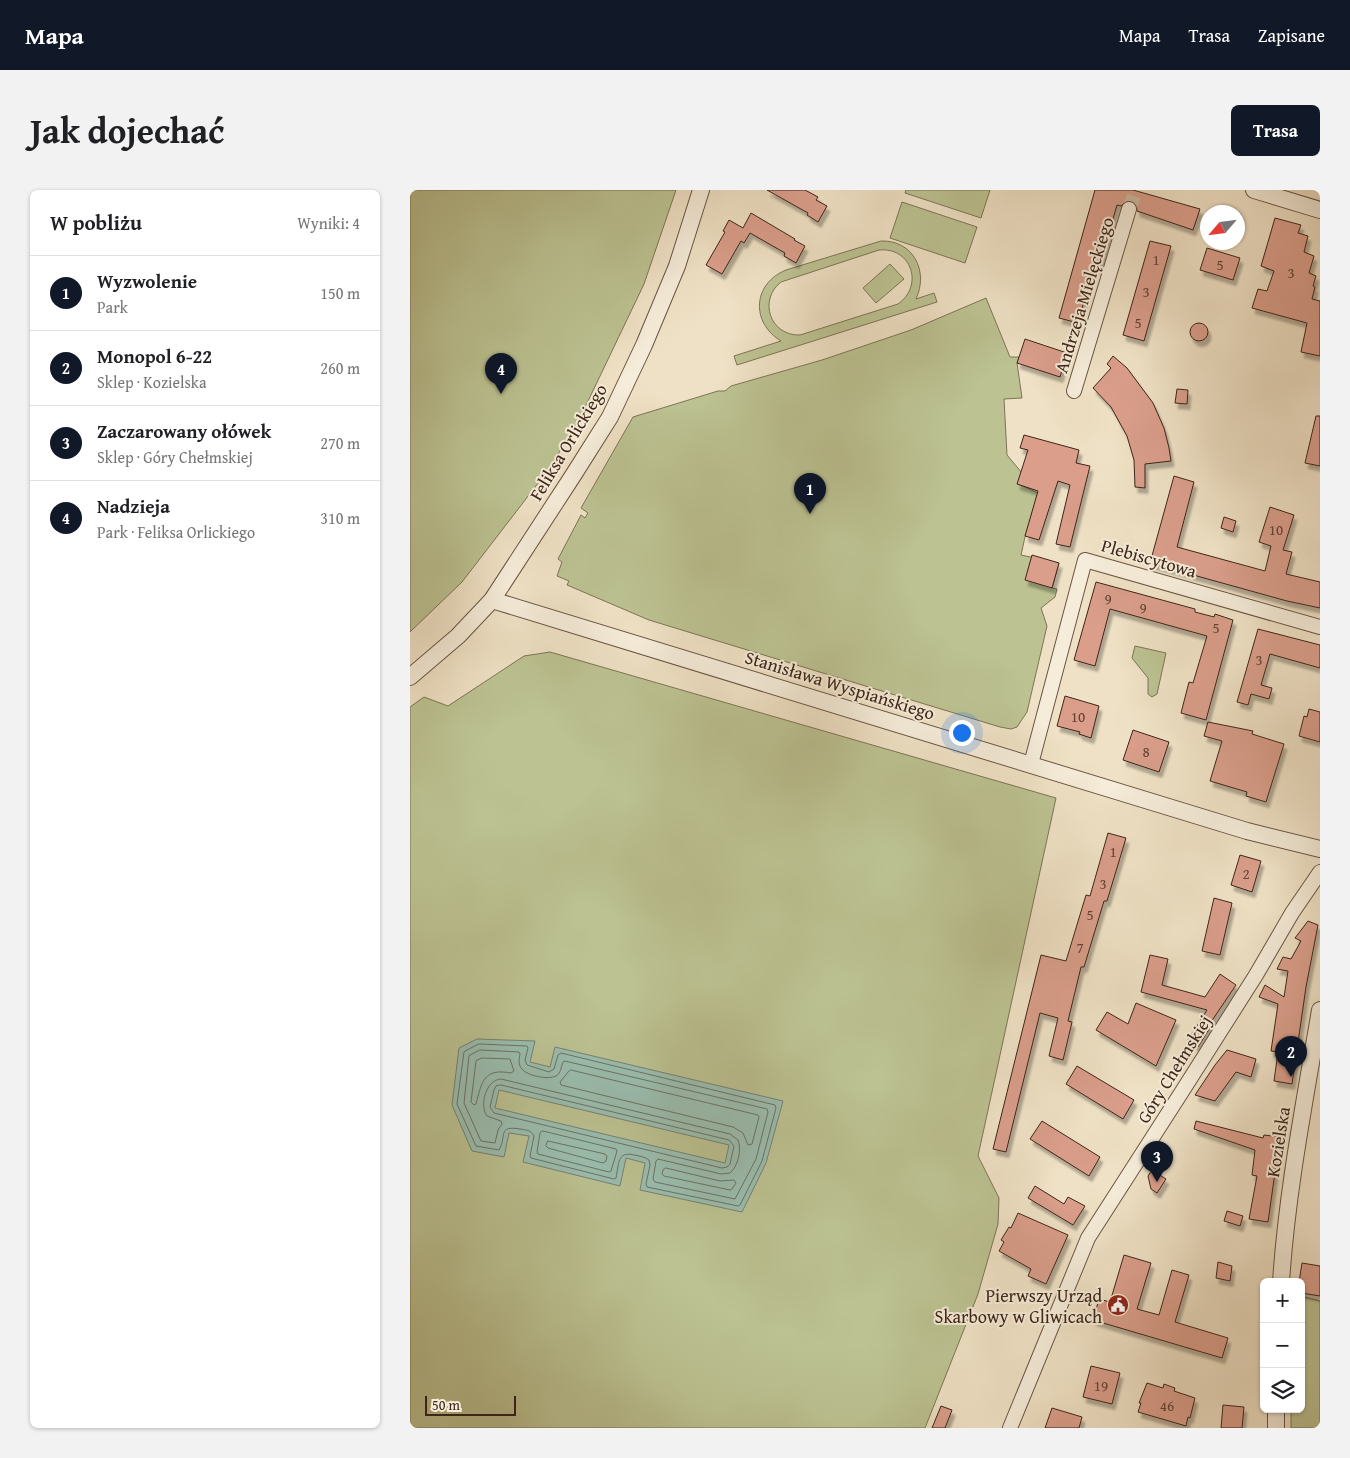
<!DOCTYPE html>
<html lang="pl">
<meta charset="utf-8">
<style>
body{margin:0;font-family:"Gentium Book Plus",serif;background:#f2f2f2;color:#202124}
.controls{position:absolute;right:15px;bottom:15px;display:grid;overflow:hidden;border-radius:8px;box-shadow:0 1px 4px #0004}
.controls button{width:45px;height:45px;display:grid;place-items:center;padding:0;border:0;border-bottom:1px solid #e0e0e0;background:#fff;color:#202124;font:25px sans-serif}
.compass{position:absolute;left:790px;top:15px;width:45px;height:45px;border-radius:50%;background:#fff;box-shadow:0 1px 4px #0004;rotate:242deg}
.scale{position:absolute;left:15px;bottom:12px;width:91px;box-sizing:border-box;padding-left:5px;border:2px solid #3e2518;border-top:0;font-size:14px;line-height:18px;white-space:nowrap;color:#3e2518;-webkit-text-stroke:4px #f5ecd9;paint-order:stroke}
.you{position:absolute;left:551px;top:542px;width:18px;height:18px;margin:-12px;border:4px solid #fff;border-radius:50%;background:#1a73e8;box-shadow:0 0 0 8px #1a73e833}
.badge{display:grid;place-items:center;width:32px;height:32px;border-radius:50%;background:#111827;color:#fff;font-size:16px;font-weight:700}
.pin{position:absolute;translate:-50% -41px;filter:drop-shadow(0 1px 2px #0008)}
.pin::after{content:'';position:absolute;top:26px;width:18px;height:15px;background:inherit;clip-path:polygon(0 0,100% 0,50% 100%)}
.list{margin:0;padding:0;list-style:none}
h2{display:flex;justify-content:space-between;align-items:center;height:65px;margin:0;padding:0 20px;font-size:21px}
h2 small{font-size:16px;font-weight:400;color:#757577}
.list li{display:grid;grid-template-columns:32px 1fr auto;gap:15px;align-items:center;box-sizing:border-box;height:75px;padding:0 20px;border-top:1px solid #e0e0e0}
.list b{display:block;font-size:19px;white-space:nowrap}
.list p{margin:0;font-size:16px;white-space:nowrap;color:#757577}
.list em{font-size:16px;font-style:normal;color:#757577}
.icon{flex:none;width:28px;height:28px;fill:none;stroke:currentColor;stroke-width:2;stroke-linecap:round;stroke-linejoin:round}
.map{position:relative;flex:none;width:910px;height:1238px;overflow:hidden;border-radius:8px}
header{display:flex;align-items:center;gap:30px;box-sizing:border-box;height:70px;padding:0 25px;background:#111827;color:#fff}
header strong{font-size:24px}
nav{display:flex;gap:28px;margin-inline-start:auto;font-size:18px}
.intro{display:flex;align-items:center;justify-content:space-between;box-sizing:border-box;height:120px;padding:0 30px}
h1{margin:0;font-size:35px}
.button{padding:12px 22px;border-radius:8px;background:#111827;color:#fff;font-size:18px;font-weight:700}
main{display:flex;gap:30px;padding:0 30px}
aside{flex:1;background:#fff;border-radius:8px;box-shadow:0 1px 4px #0004}
.map>svg:first-child{display:block}
.green{fill:#bcc292;stroke:#7d7455;fill-rule:evenodd}
.water{fill:#9abeb0;stroke:#758173;fill-rule:evenodd}
.lines{fill:none;stroke-linecap:round;stroke-linejoin:round}
.shore{stroke:#6c7264;stroke-width:1}
.building{fill:#da9e8b;stroke:#3e2518;filter:url(#shadow)}
.minor-tunnel{stroke:#ccbba2;stroke-width:14;stroke-dasharray:14 7;stroke-linecap:butt}
.minor-casing{stroke:#6a5443;stroke-width:16}
.tertiary-casing{stroke:#6a5443;stroke-width:18}
.minor{stroke:#f5ecd9;stroke-width:14}
.tertiary{stroke:#f5ecd9;stroke-width:16}
.labels{text-anchor:middle;dominant-baseline:central;stroke-width:4;stroke-linejoin:round;paint-order:stroke}
.number-label{font-size:15px;fill:#654335}
.street-label{font-size:18px;fill:#3e2518;stroke:#f5ecd9}
.poi-label{font-size:18px;fill:#3e2518;stroke:#f5ecd9;text-anchor:end}
</style>
<header>
<strong>Mapa</strong>
<nav><a>Mapa</a><a>Trasa</a><a>Zapisane</a></nav>
</header>
<div class="intro"><h1>Jak dojechać</h1><a class="button">Trasa</a></div>
<main>
<aside>
<h2>W pobliżu<small>Wyniki: 4</small></h2>
<ul class="list">
<li><span class="badge">1</span><div><b>Wyzwolenie</b><p>Park</p></div><em>150 m</em></li>
<li><span class="badge">2</span><div><b>Monopol 6-22</b><p>Sklep · Kozielska</p></div><em>260 m</em></li>
<li><span class="badge">3</span><div><b>Zaczarowany ołówek</b><p>Sklep · Góry Chełmskiej</p></div><em>270 m</em></li>
<li><span class="badge">4</span><div><b>Nadzieja</b><p>Park · Feliksa Orlickiego</p></div><em>310 m</em></li>
</ul>
</aside>
<div class="map">
<svg width="910" height="1238" viewBox="0 0 910 1238">
<defs>
<filter id="shadow"><feDropShadow dx="3" dy="5.5" stdDeviation="1" flood-color="#0004"/></filter>
</defs>
<rect width="100%" height="100%" fill="#efe1c5"/>
<filter id="stains"><feTurbulence type="fractalNoise" baseFrequency=".004" numOctaves="4"/><feColorMatrix values="0 0 0 0 .2 0 0 0 0 .09 0 0 0 0 .02 0 0 0 .5 -.17"/></filter>
<radialGradient id="worn" r=".72"><stop offset=".6" stop-color="#630" stop-opacity="0"/><stop offset="1" stop-color="#630" stop-opacity=".3"/></radialGradient>
<g class="green">
<polygon points="0,0 266,0 234,94 169,230 139,279 52,392 0,442"/>
<polygon points="496,0 580,0 571,28 495,3"/>
<polygon points="492,12 567,37 555,73 480,48"/>
<path d="M 471,51 C 503,50 519,81 506,109 L 524,103 L 527,112 L 327,175 L 324,166 L 371,151 C 341,133 342,94 376,80 ZM 469,60 C 502,57 514,96 488,114 L 390,145 C 360,146 348,110 371,92 Z"/>
<polygon points="480,74 494,89 466,113 453,98"/>
<polygon points="576,108 600,167 609,167 607,173 612,208 594,209 597,265 612,283 608,294 628,303 615,347 611,365 649,373 642,398 647,399 645,407 631,418 637,436 617,522 607,537 601,539 590,537 239,430 157,395 159,391 147,386 152,372 148,369 171,325 175,328 178,323 171,318 223,227 308,201 315,201 321,196 412,170 501,140"/>
<polygon points="725,456 756,463 747,504 742,507 738,504 738,488 722,468"/>
<polygon points="140,462 646,608 568,966 589,1008 588,1034 568,1104 515,1238 0,1238 0,517 14,507 38,516 114,466"/>
<polygon points="891,1106 910,1111 910,1238 881,1238 881,1219 891,1219"/>
</g>
<path class="water" d="M 67,849 L 125,851 L 120,872 L 140,877 L 145,857 L 373,911 L 356,973 L 332,1022 L 230,1000 L 235,973 L 216,968 L 210,996 L 113,972 L 119,946 L 99,943 L 94,967 L 62,961 L 42,915 L 49,858 ZM 89,900 L 319,955 L 315,973 L 85,918 Z"/>
<g class="lines">
<g class="shore">
<path d="M 69,854 L 117,856 L 118,858 L 115,870 L 117,875 L 139,882 L 144,879 L 148,865 L 151,863 L 365,915 L 366,918 L 352,971 L 330,1015 L 328,1016 L 237,997 L 236,994 L 240,975 L 239,970 C 235,967 230,966 224,965 C 207,961 209,974 206,988 L 204,989 L 121,968 L 120,966 L 124,946 C 121,940 116,940 110,939 C 87,935 97,947 89,960 L 66,956 L 47,914 L 54,862 Z"/>
<path d="M 70,860 L 109,862 L 110,864 C 109,869 108,875 112,879 C 117,886 139,890 146,886 C 151,883 151,877 153,872 L 155,871 L 357,919 L 358,922 L 346,969 L 325,1009 L 245,992 L 243,989 L 246,971 L 248,969 L 311,984 L 320,983 C 328,976 332,960 328,950 L 320,944 L 91,889 C 76,890 69,915 77,926 L 91,931 L 92,934 L 88,940 L 85,953 L 71,951 L 54,913 L 59,866 Z"/>
<path d="M 72,868 L 100,869 L 104,881 L 101,883 C 74,878 72,891 66,914 L 64,915 L 61,912 L 66,871 Z"/>
<polygon points="161,880 348,925 349,927 342,954 338,955 333,943 323,937 151,895 150,892 159,881"/>
<polygon points="91,895 319,950 324,956 320,974 317,977 312,978 84,923 80,917 84,900 86,896"/>
<polygon points="133,941 206,959 207,961 201,981 199,982 128,964 127,962 130,943"/>
<polygon points="138,951 195,964 197,966 196,971 193,973 138,958 136,956"/>
<polygon points="256,978 310,991 324,990 326,993 322,999 320,1000 254,986 252,984 253,980"/>
</g>
</g>
<g class="building">
<polygon points="357,0 395,0 408,7 406,10 417,16 408,32 397,25 398,23"/>
<polygon points="685,0 723,0 790,19 783,40 727,21 726,13 722,11 717,11 711,16 707,15 690,74 688,73 686,79 683,78 668,133 649,128"/>
<polygon points="341,23 385,49 384,50 395,56 386,73 374,66 375,63 340,43 334,53 331,51 312,84 296,75 315,42 313,41 319,30 333,38"/>
<polygon points="865,28 891,35 888,43 898,46 894,62 904,66 899,83 906,86 903,96 905,97 902,109 910,111 910,166 891,162 897,133 842,118 848,99 857,101 864,81 851,76"/>
<polygon points="740,51 761,56 734,151 713,145"/>
<polygon points="797,58 830,68 823,90 790,80"/>
<circle cx="789" cy="142" r="9"/>
<polygon points="615,149 657,163 650,187 607,173"/>
<polygon points="703,166 717,178 743,213 754,238 759,258 761,271 735,274 735,298 725,297 724,270 717,246 701,217 683,198 701,178 697,174"/>
<polygon points="767,199 778,200 777,214 765,213"/>
<polygon points="906,226 910,226 910,276 895,273"/>
<polygon points="614,245 669,260 666,273 680,276 660,357 646,354 660,295 648,291 629,350 615,346 628,301 607,294 618,260 610,258"/>
<polygon points="764,286 784,292 767,357 855,381 861,356 849,352 860,317 884,325 873,360 882,362 876,384 910,392 910,418 877,411 740,373"/>
<polygon points="814,327 826,331 823,342 811,338"/>
<polygon points="622,365 649,373 642,398 615,390"/>
<polygon points="686,392 785,419 785,422 804,427 805,424 823,430 796,530 771,523 779,492 783,493 797,446 700,419 685,476 664,470"/>
<polygon points="848,439 910,455 910,478 860,464 851,495 862,498 859,509 841,504 838,515 827,512"/>
<polygon points="655,506 689,516 681,548 669,544 670,542 647,536"/>
<polygon points="899,519 910,522 910,552 889,546 894,526 897,527"/>
<polygon points="798,532 843,541 842,544 874,554 856,612 836,606 837,602 800,591 812,551 794,546"/>
<polygon points="723,540 759,552 749,582 713,570"/>
<polygon points="698,643 716,648 697,711 694,711 674,777 671,777 658,831 662,832 653,870 639,866 648,828 630,823 596,962 583,959 631,765 656,771 676,705 680,706"/>
<polygon points="830,665 851,671 842,702 821,695"/>
<polygon points="804,708 822,713 810,765 792,761"/>
<polygon points="898,731 908,735 896,797 882,894 864,891 868,862 861,861 868,814 849,807 855,795 874,807 878,781 867,779 873,767 881,769 891,751 885,748"/>
<polygon points="740,765 758,769 752,795 795,807 810,784 826,795 801,832 803,833 788,857 778,850 797,820 731,802"/>
<polygon points="726,813 766,830 746,876 686,840 697,822 718,834"/>
<polygon points="817,860 846,869 841,887 826,882 805,911 785,905 805,875"/>
<polygon points="667,876 724,910 713,929 656,894"/>
<polygon points="632,931 690,967 679,986 620,949"/>
<polygon points="786,931 853,948 854,945 870,947 858,1032 839,1029 847,986 842,985 845,960 784,939"/>
<polygon points="742,980 756,989 747,1003 741,999 738,986"/>
<polygon points="625,996 654,1014 658,1007 675,1016 663,1035 618,1008"/>
<polygon points="817,1021 833,1026 830,1036 814,1031"/>
<polygon points="608,1023 658,1045 636,1094 618,1086 621,1079 589,1061 594,1052 591,1050 599,1037 601,1038"/>
<polygon points="714,1065 741,1073 727,1119 749,1125 762,1080 779,1085 765,1132 818,1148 812,1168 683,1130 689,1109 700,1112"/>
<polygon points="808,1072 822,1076 820,1091 806,1088"/>
<polygon points="892,1073 910,1076 910,1106 891,1103 891,1092 889,1092"/>
<polygon points="681,1176 710,1183 702,1214 673,1207"/>
<polygon points="737,1193 753,1198 754,1194 765,1198 764,1201 785,1208 780,1228 778,1227 776,1236 728,1222 731,1213 729,1213"/>
<polygon points="813,1215 834,1217 832,1238 811,1238"/>
<polygon points="531,1216 542,1220 535,1238 522,1238"/>
<polygon points="642,1218 672,1227 669,1238 635,1238"/>
</g>
<g class="lines">
<polyline class="minor-tunnel" points="719,19 726,0"/>
<g class="minor-casing">
<g id="minor">
<polyline points="664,201 719,19"/>
<polyline points="621,574 675,370 910,437"/>
<polyline points="600,1238 678,1048 773,900 846,785 882,723 910,682"/>
</g>
</g>
<g class="tertiary-casing">
<g id="tertiary">
<polyline points="844,0 910,20"/>
<polyline points="82,410 837,641 910,659"/>
<polyline points="0,487 48,446 82,410 164,284 200,227 234,155 267,76 291,0"/>
<path d="M 871,1092 C 877,1000 895,910 910,820"/>
<polyline points="866,1238 866,1219"/>
</g>
</g>
<use href="#minor" class="minor"/>
<use href="#tertiary" class="tertiary"/>
</g>
<defs>
<g id="civic-disc" transform="scale(1.125)"><circle r="9.5" fill="#8f2418" stroke="#f5ecd9"/><path d="M-.6-6.5H3V-4.5H.6V-3L4-1V1h2V6H-6V1h2V-1L-.6-3ZM-1.2 2.5V6h2.4V2.5Z" fill="#fff"/></g>
</defs>
<g fill-rule="evenodd">
<use href="#civic-disc" x="708" y="1115"/>
</g>
<g class="labels">
<g class="number-label">
<text x="746" y="69">1</text>
<text x="810" y="74">5</text>
<text x="881" y="82">3</text>
<text x="736" y="101">3</text>
<text x="728" y="132">5</text>
<text x="866" y="339">10</text>
<text x="698" y="408">9</text>
<text x="733" y="417">9</text>
<text x="806" y="437">5</text>
<text x="849" y="469">3</text>
<text x="668" y="526">10</text>
<text x="736" y="561">8</text>
<text x="703" y="661">1</text>
<text x="836" y="683">2</text>
<text x="693" y="693">3</text>
<text x="680" y="724">5</text>
<text x="670" y="757">7</text>
<text x="691" y="1195">19</text>
<text x="757" y="1215">46</text>
</g>
<g class="street-label">
<text transform="translate(674 105) rotate(-73)">Andrzeja Mielęckiego</text>
<text transform="translate(158 252) rotate(-59)">Feliksa Orlickiego</text>
<text transform="translate(739 368) rotate(16)">Plebiscytowa</text>
<text transform="translate(430 495) rotate(17)">Stanisława Wyspiańskiego</text>
<text transform="translate(764 879) rotate(-58)">Góry Chełmskiej</text>
<text transform="translate(868 952) rotate(-81)">Kozielska</text>
</g>
<g class="poi-label">
<text x="692" y="1105">Pierwszy Urząd<tspan x="692" dy="21">Skarbowy w Gliwicach</tspan></text>
</g>
</g>
<rect width="100%" height="100%" filter="url(#stains)"/>
<rect width="100%" height="100%" fill="url(#worn)"/>
</svg>
<div class="controls">
<button>+</button>
<button>−</button>
<button><svg class="icon" aria-label="layers" viewBox="0 0 24 24"><path d="M12 4l9 5-9 5-9-5zM3 14l9 5 9-5"/></svg></button>
</div>
<svg class="compass" viewBox="-18 -18 36 36"><path d="M0-13l5 13h-10z" fill="#e53935"/><path d="M0 13l5-13h-10z" fill="#757577"/></svg>
<div class="scale">50 m</div>
<div class="you"></div>
<div class="pin badge" style="left:400px;top:324px">1</div>
<div class="pin badge" style="left:881px;top:887px">2</div>
<div class="pin badge" style="left:747px;top:992px">3</div>
<div class="pin badge" style="left:91px;top:204px">4</div>
</div>
</main>
